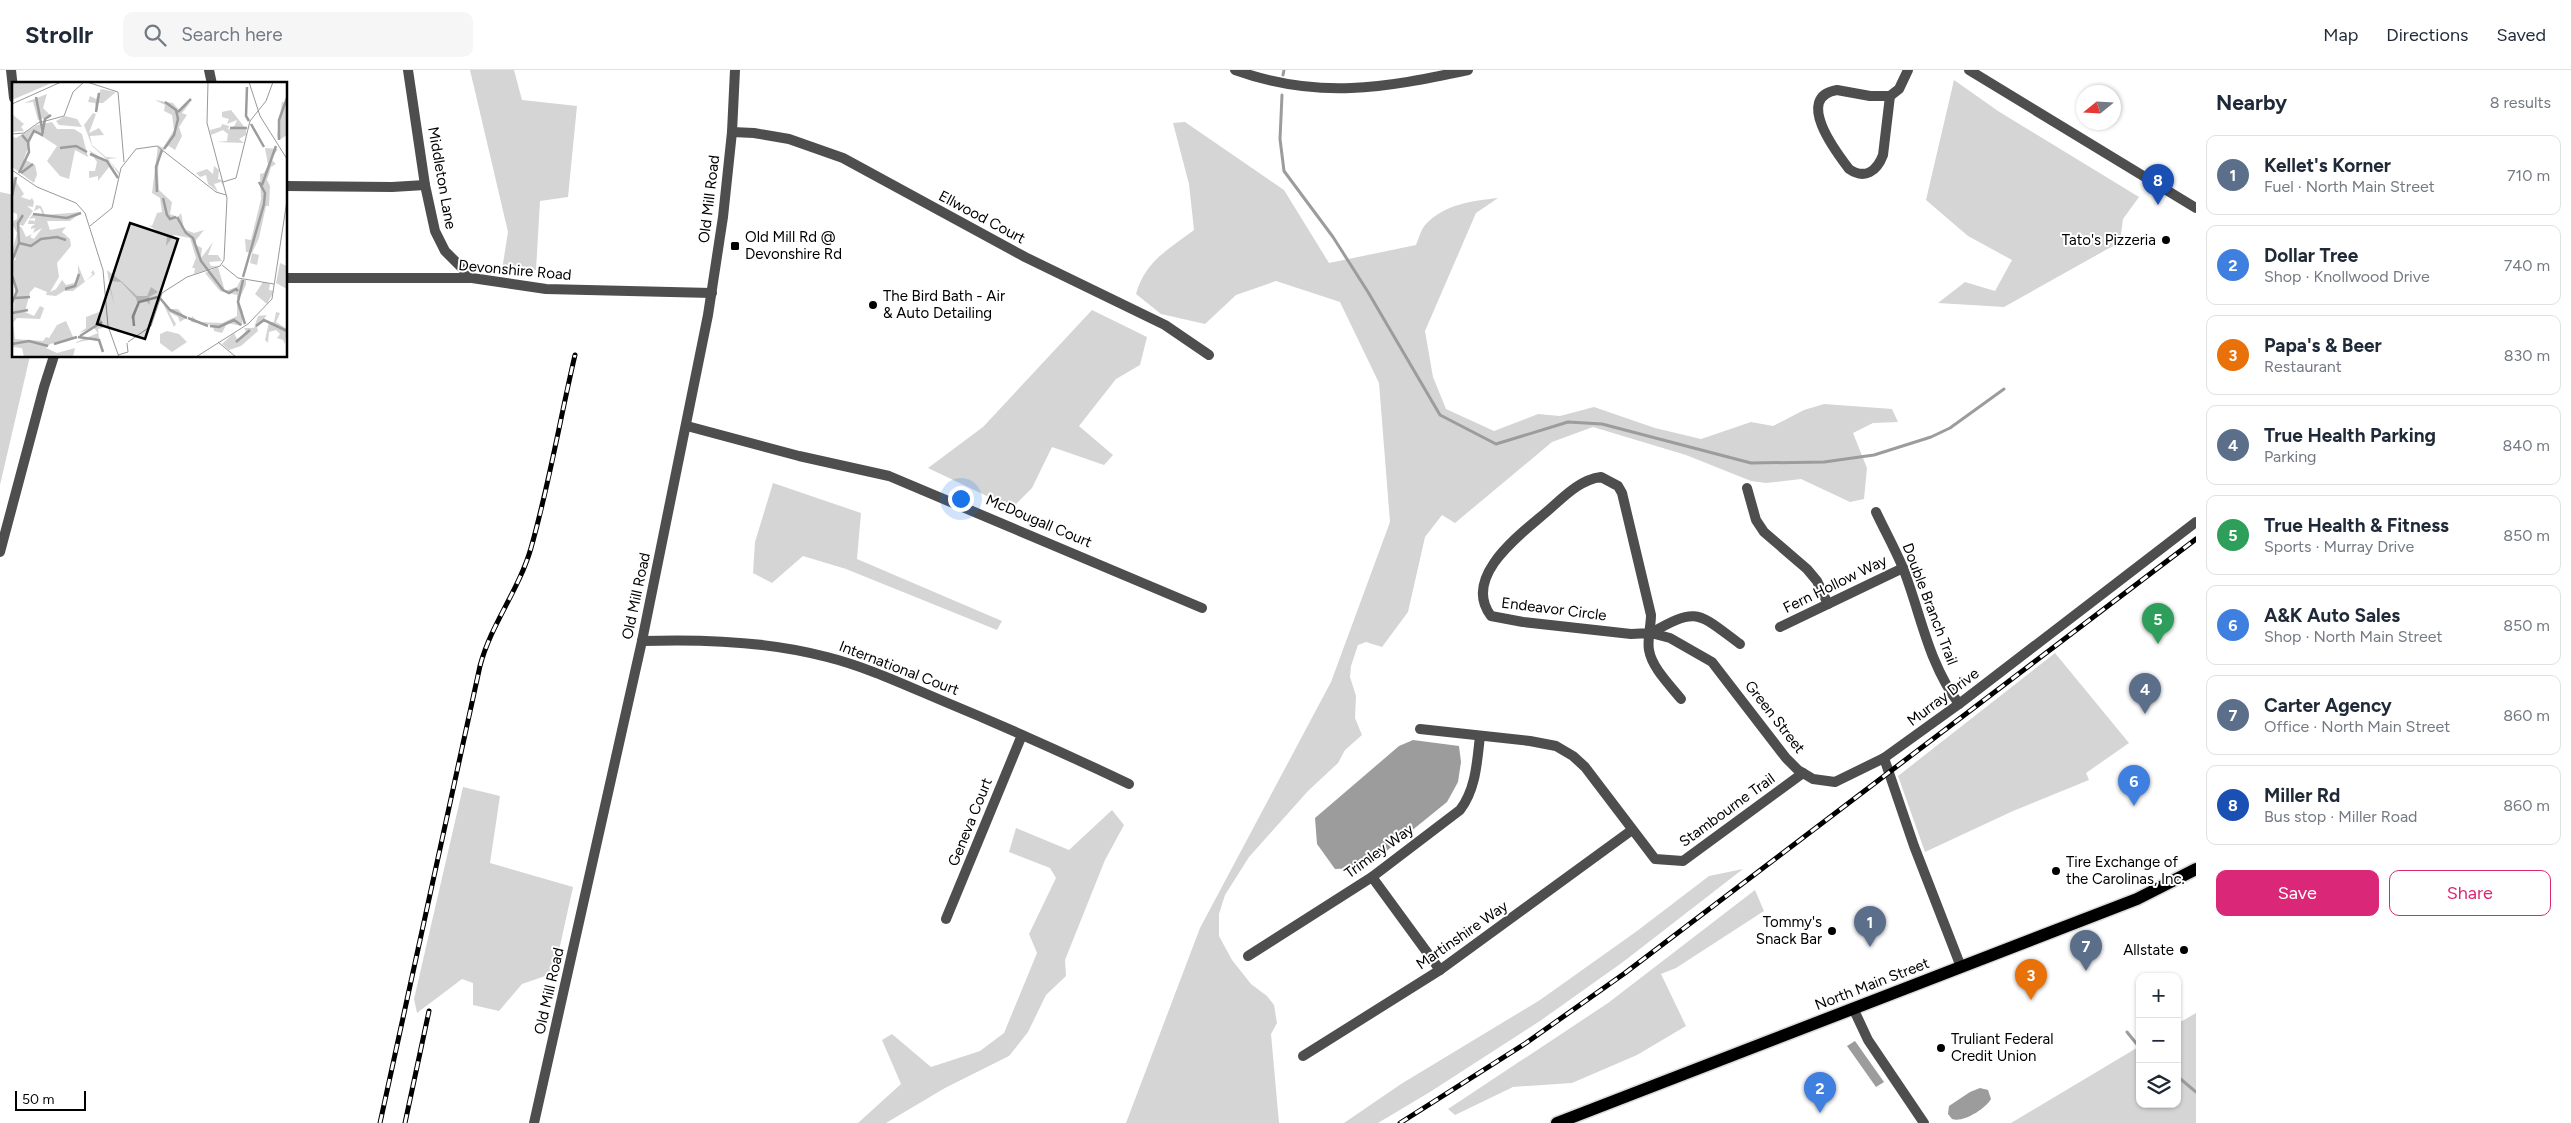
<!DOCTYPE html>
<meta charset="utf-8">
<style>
body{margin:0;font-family:Figtree,sans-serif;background:#f6f6f7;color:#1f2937}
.controls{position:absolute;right:15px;bottom:15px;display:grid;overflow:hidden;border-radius:10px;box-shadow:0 1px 4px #0004}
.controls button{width:45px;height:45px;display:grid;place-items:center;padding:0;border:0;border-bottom:1px solid #e0e1e3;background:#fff;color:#1f2937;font:25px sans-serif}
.compass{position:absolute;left:2076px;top:15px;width:45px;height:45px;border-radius:50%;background:#fff;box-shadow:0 1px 4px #0004;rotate:252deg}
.scale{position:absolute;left:15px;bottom:12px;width:71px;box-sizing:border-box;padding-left:5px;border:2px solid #000;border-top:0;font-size:14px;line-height:18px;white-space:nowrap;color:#000;-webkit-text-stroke:4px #fff;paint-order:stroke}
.you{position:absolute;left:960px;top:428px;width:18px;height:18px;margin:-12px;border:4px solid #fff;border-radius:50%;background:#1a73e8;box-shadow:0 0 0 8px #1a73e833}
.badge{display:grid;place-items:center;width:32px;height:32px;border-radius:50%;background:#db2777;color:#fff;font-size:16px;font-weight:700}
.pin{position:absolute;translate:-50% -41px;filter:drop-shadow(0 1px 2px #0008)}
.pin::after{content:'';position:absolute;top:26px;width:18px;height:15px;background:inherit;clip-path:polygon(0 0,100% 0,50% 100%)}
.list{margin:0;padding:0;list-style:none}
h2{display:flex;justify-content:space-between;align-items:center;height:65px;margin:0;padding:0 20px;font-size:21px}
h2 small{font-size:16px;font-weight:400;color:#747a83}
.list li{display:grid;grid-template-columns:32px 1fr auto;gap:15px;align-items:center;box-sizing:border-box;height:80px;margin:0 10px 10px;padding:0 10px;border:1px solid #e0e1e3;border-radius:10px}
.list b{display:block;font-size:19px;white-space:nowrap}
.list p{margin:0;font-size:16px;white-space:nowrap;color:#747a83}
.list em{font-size:16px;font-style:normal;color:#747a83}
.actions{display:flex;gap:10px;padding:15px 20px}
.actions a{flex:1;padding:11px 0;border:1px solid #db2777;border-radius:10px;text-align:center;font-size:18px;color:#db2777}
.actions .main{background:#db2777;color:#fff}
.icon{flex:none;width:28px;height:28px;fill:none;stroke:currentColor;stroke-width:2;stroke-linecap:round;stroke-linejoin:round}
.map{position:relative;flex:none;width:2196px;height:1053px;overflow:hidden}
header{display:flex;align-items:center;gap:30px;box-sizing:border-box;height:70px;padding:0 25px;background:#fff;border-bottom:1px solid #e0e1e3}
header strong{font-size:24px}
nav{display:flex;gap:28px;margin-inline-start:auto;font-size:18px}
.search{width:350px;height:45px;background:#f6f6f7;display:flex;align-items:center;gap:12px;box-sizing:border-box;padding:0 18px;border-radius:10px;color:#747a83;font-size:19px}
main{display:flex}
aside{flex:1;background:#fff}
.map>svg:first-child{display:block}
.green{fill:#d5d5d5}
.water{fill:#9c9c9c}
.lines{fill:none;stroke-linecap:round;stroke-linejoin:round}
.stream{stroke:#9c9c9c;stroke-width:3}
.primary-casing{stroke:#dbdbdb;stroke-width:15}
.minor{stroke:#4e4e4e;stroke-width:10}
.tertiary{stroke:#4e4e4e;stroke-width:10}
.primary{stroke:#000;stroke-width:12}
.rail-casing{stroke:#000;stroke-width:5}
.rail{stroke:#fff;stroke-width:3;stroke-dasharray:9;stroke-linecap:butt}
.poi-dot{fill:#000;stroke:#fff;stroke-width:2}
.labels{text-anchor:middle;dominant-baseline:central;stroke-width:4;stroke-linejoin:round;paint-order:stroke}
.street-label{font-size:15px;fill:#000;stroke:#fff}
.poi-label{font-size:15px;fill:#000;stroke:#fff;text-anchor:start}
.inset-river{fill:none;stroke:#9c9c9c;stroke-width:2.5}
.inset-road{fill:none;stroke:#999;stroke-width:1}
.view{fill:#000;fill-opacity:0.15;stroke:#000;stroke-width:2.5}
.inset-edge{fill:none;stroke:#000;stroke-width:2.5}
</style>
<header>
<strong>Strollr</strong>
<div class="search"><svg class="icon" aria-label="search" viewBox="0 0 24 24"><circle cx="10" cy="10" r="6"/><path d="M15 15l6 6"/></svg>Search here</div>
<nav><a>Map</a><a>Directions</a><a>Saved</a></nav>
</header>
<main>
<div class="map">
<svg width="2196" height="1053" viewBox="0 0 2196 1053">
<rect width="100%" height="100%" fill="#fff"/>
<g class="green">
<polygon points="470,0 514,0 522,30 577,36 568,127 540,131 536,200 502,200 508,162"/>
<polygon points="1954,10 1998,41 2139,127 2123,149 2120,172 2004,237 1938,233 1965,212 1995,221 2012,190 1968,166 1926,130"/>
<path d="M 1185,52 L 1284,120 L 1329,193 L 1416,175 C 1419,168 1421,159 1426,154 C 1445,134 1472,131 1498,128 L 1476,143 L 1425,261 L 1433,307 L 1446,339 L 1494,361 L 1538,344 L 1560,346 L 1594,337 L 1655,358 L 1701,369 L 1751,352 L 1773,356 L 1804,340 L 1824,334 L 1892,339 L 1898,352 L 1873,353 L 1853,363 L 1867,398 L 1864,429 L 1850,432 L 1801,409 L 1766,413 L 1751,411 L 1686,385 L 1593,357 L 1552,372 L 1455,453 L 1442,445 L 1425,467 L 1408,542 L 1382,577 L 1366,572 L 1358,575 L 1351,596 L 1350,607 L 1356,626 L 1355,648 L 1362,665 L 1345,680 L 1338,693 L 1308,721 L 1249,787 L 1225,825 L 1219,844 L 1219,866 L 1232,890 L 1251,914 L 1267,926 L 1274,935 L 1277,953 L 1271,964 L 1279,1053 L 1126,1053 L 1200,858 L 1331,612 L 1390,452 L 1379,313 L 1340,232 L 1276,211 L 1236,225 L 1205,254 L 1161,244 L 1136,224 C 1145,191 1168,180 1194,160 L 1189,114 L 1173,53 Z"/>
<polygon points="0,122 14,125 14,286 30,286 0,415"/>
<polygon points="1092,240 1147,267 1140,295 1116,309 1079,356 1113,385 1104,395 1052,377 1032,418 1012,438 928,398 983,357"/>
<polygon points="773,413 861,443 857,489 1002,551 997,560 846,499 803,486 772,513 753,503 755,472"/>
<polygon points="2055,583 2129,673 2086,703 2089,710 2013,741 1925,782 1898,706"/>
<polygon points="463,717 500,726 490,793 573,817 554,903 522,914 499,941 473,935 473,913 462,909 417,943 414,929"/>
<polygon points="1112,740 1124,755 1105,790 1065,890 1066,906 1046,925 1028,962 1009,986 945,1018 886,1053 858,1053 901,1014 882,970 892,964 931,997 980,981 1004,963 1037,883 1029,864 1056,808 1050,798 1009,782 1016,758 1069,780"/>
<polygon points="1743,799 1623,892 1540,951 1430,1022 1378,1053 1344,1053 1401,1014 1540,930 1637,861 1709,806"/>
<polygon points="1755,820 1764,841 1676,898 1661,904 1686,956 1637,985 1572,1013 1513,1017 1455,1045 1448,1039 1608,933"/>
<polygon points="2196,943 2196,1053 2011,1053 2140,976 2140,1034 2177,1034 2177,954"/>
</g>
<g class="water">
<polygon points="1413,670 1459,676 1461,692 1458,712 1447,732 1384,783 1357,798 1335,799 1317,774 1315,748 1399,676"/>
<polygon points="1855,971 1884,1012 1876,1017 1847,976"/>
<path d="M 1980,1018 L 1988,1020 L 1991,1029 C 1985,1039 1963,1053 1952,1049 L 1948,1044 L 1949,1036 L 1970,1022 Z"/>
</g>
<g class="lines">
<g class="stream">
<polyline points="1283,5 1284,0"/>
<polyline points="1282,25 1280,69 1284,101 1333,167 1368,222 1440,345 1496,374 1568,352 1602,354 1751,393 1824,392 1874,385 1931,367 1950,358 2004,319"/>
<polyline points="2127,962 2140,978"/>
<polyline points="2177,1006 2196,1022"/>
</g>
<g class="primary-casing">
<polyline id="primary" points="1557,1053 2137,829 2196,799"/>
</g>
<g class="minor">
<polyline points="11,0 14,28"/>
<polyline points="209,0 212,14"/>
<polyline points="408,0 425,115 435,161 445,181 472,208"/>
<path d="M 1837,20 L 1870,26 L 1890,26 L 1883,85 C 1877,101 1865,110 1849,99 C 1836,82 1794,27 1837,20 Z"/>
<polyline points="1890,26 1899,19 1908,0"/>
<polyline points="732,62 754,63 789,69 843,88 1025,187 1165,255 1209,285"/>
<polyline points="286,116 392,117 425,115"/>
<polyline points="286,208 472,208 546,219 712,223"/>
<polyline points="687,356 799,386 889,406 1202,538"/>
<polyline points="1747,418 1756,450 1764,462 1807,499 1817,511 1828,534"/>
<path d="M 1876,442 C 1885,461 1895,479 1903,498 C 1921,544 1928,593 1959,634"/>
<polyline points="0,482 44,317 54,286"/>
<polyline points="1780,557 1903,498"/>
<path d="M 1651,563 C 1698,536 1698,543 1740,574"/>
<path d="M 642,571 C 702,569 768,571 827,587 C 867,597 905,615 943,631 C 1006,657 1068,685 1129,714"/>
<path d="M 1681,629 C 1670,615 1652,598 1649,580 C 1647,569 1651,556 1651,545 L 1622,423 L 1618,416 L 1601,407 C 1578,410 1562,429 1544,444 C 1518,466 1462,508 1491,546 L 1523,552 L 1631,564 L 1651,563 L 1670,568 L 1712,592 L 1786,688 L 1798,700 L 1813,709 L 1835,712 L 1884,688 L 1959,634 L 2196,452"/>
<polyline points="1420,659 1530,671 1556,676 1573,686 1585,697 1655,789 1683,791 1803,703"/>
<polyline points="1884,688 1914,776 1961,897"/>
<polyline points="1372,807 1440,900"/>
<polyline points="946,849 1022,665"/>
<path d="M 1248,886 L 1372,807 L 1460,740 C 1476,719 1477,692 1480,666"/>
<polyline points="1853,938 1868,970 1924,1053"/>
<polyline points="1303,986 1440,900 1632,760"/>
<polyline points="534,1053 642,571 708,245 723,147 732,62 735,0"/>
</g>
<g class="tertiary">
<path d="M 1235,0 C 1318,30 1384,18 1468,0"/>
<polyline points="1969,0 2196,138"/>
</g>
<use href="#primary" class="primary"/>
<g class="rail-casing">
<g id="rail">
<path d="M 380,1053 L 480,596 C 491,554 519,520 531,478 C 549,415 560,349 575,285"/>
<polyline points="405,1053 429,941"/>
<polyline points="1400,1053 1526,973 1625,903 2196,469"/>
</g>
</g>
<use href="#rail" class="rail"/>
</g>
<g class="poi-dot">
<circle cx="2166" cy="170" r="5"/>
<rect x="730" y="171" width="10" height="10" rx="2.5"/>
<circle cx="873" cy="235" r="5"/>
<circle cx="2056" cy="801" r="5"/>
<circle cx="1832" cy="861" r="5"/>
<circle cx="2184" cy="880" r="5"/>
<circle cx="1941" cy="978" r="5"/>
</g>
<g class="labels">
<g class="street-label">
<text transform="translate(442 108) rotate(80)">Middleton Lane</text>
<text transform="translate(709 129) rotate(-83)">Old Mill Road</text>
<text transform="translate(982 147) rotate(28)">Ellwood Court</text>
<text transform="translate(515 200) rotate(5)">Devonshire Road</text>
<text transform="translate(1039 451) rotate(23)">McDougall Court</text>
<text transform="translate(1835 514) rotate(-26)">Fern Hollow Way</text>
<text transform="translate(636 526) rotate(-78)">Old Mill Road</text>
<text transform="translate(1930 534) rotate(69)">Double Branch Trail</text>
<text transform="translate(1554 539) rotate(7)">Endeavor Circle</text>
<text transform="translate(899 598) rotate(21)">International Court</text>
<text transform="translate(1943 627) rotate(-37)">Murray Drive</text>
<text transform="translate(1775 647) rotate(52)">Green Street</text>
<text transform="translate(1727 740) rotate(-36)">Stambourne Trail</text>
<text transform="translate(970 752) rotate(-68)">Geneva Court</text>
<text transform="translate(1379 781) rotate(-36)">Trimley Way</text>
<text transform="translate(1462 865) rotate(-35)">Martinshire Way</text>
<text transform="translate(1872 914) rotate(-21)">North Main Street</text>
<text transform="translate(549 921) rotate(-77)">Old Mill Road</text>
</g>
<g class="poi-label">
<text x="745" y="167">Old Mill Rd @<tspan x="745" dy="17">Devonshire Rd</tspan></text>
<text x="2156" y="170" text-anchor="end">Tato's Pizzeria</text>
<text x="883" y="226">The Bird Bath - Air<tspan x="883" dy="17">&amp; Auto Detailing</tspan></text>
<text x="2066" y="792">Tire Exchange of<tspan x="2066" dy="17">the Carolinas, Inc.</tspan></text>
<text x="1822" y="852" text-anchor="end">Tommy's<tspan x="1822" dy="17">Snack Bar</tspan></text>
<text x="2174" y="880" text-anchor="end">Allstate</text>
<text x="1951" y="969">Truliant Federal<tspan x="1951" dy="17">Credit Union</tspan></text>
</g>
</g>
<g transform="translate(12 12)">
<rect width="275" height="275" fill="#fff"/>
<path d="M 0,0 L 42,0 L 0,18 ZM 89,7 L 104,10 L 91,21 L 85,21 L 84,29 L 83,21 L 76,20 L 78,14 L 84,17 ZM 35,12 L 31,26 L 39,34 L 26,38 L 21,20 L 12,21 ZM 143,18 L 161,21 L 167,28 L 178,21 L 170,31 L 175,33 L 167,45 L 170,54 L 163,68 L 157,64 L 152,67 L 147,76 L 146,89 L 147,108 L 160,120 L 158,132 L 166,135 L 169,131 L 172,147 L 182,151 L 192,148 L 184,158 L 184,163 L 190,166 L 189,176 L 201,160 L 196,173 L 206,173 L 210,179 L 197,180 L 199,184 L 206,184 L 182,192 L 183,186 L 180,186 L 184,176 L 178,156 L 162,153 L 154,164 L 155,155 L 136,143 L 140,144 L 145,131 L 150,130 L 148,116 L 140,111 L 146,63 L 151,66 L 162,48 L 160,33 L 152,29 L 153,23 ZM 270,20 L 275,21 L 275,53 L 267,58 L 265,54 ZM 219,28 L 234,47 L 234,53 L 227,57 L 232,61 L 204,60 L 215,59 L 216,52 L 211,48 L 199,53 L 198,48 L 209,45 L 210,42 L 217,44 L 216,48 L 223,43 L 225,38 L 215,42 L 217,37 L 210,35 L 210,30 ZM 81,31 L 84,32 L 77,51 L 87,46 L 92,53 L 78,54 L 80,63 L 94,75 L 106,76 L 96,77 L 107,90 L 107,93 L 99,81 L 80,64 L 72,43 ZM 0,32 L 12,42 L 9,45 L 12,49 L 0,50 ZM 53,34 L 65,37 L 70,45 L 47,43 L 44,39 ZM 40,40 L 45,47 L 62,47 L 70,52 L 76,75 L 63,68 L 57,97 L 48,94 L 35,79 L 45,64 L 22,49 L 12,77 L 23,83 L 25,92 L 22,101 L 0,85 L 0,54 L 4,56 L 25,43 ZM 253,66 L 266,67 L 259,77 L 264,82 L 259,85 L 255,98 L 258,104 L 257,124 L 254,124 L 247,156 L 240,171 L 247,173 L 245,183 L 238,181 L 240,171 L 234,170 L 233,157 L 239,158 L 249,117 L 248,92 L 252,91 L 256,83 ZM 77,68 L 97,81 L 106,98 L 97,85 L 86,99 L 86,94 L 77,96 L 77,89 L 83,89 L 85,80 ZM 202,84 L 207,88 L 206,97 L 210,98 L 212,105 L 209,100 L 202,102 L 206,110 L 196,102 L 194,93 L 188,95 L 184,91 L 195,87 L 201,92 ZM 0,93 L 12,112 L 9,115 L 18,118 L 20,116 L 22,120 L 21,125 L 15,124 L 21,129 L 11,144 L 0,140 L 5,137 L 5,132 L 0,130 ZM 24,123 L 29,124 L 33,133 L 70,130 L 58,139 L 35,139 L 38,148 L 54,145 L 50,150 L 58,157 L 59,164 L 45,181 L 47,195 L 38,210 L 44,207 L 50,198 L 54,203 L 62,201 L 66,195 L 66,183 L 73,200 L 81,192 L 79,191 L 81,188 L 83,192 L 61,209 L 52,209 L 44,214 L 34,213 L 35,210 L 23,205 L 18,210 L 13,230 L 22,234 L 28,224 L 32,226 L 31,229 L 28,237 L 5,236 L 1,241 L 3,257 L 31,259 L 34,255 L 37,256 L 45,243 L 54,239 L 62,257 L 38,262 L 34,266 L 45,271 L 63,266 L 61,275 L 12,275 L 10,266 L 0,265 L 3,208 L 0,180 L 4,177 L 0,170 L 5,151 L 0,142 L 3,140 L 10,146 L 14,155 L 20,152 L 18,155 L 22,157 L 30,146 L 21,151 L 23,146 L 19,147 L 19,145 L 23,142 L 16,142 L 17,138 L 23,139 L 23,136 L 17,137 L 21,132 L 31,134 L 28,126 L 22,129 ZM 268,181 L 275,184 L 275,207 L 264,201 ZM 206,185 L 213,209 L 225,205 L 229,197 L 234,198 L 234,203 L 226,219 L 231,230 L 230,244 L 215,241 L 210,251 L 202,249 L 201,243 L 179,240 L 180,234 L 186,240 L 210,241 L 225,234 L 225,213 L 208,209 L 193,191 ZM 95,188 L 109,199 L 125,214 L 135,214 L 139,205 L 146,210 L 137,215 L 138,223 L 133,218 L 127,220 L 122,238 L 119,236 L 126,224 L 124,216 L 109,200 L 97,199 L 103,225 L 98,207 ZM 251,200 L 258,202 L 257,208 L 262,209 L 255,222 L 243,212 ZM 149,217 L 158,227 L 166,227 L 174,236 L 168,240 L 166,235 L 157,230 L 164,242 L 162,245 ZM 87,230 L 91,246 L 86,247 L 87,256 L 62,261 L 86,251 L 82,246 L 67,251 L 74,246 L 74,235 ZM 264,230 L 268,231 L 264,240 L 275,247 L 273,262 L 271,258 L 265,256 L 268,252 L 264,248 L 257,250 L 256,261 L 253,258 L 257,240 L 262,240 ZM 255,233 L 245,245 L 246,249 L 229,264 L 217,268 L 210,262 L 222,251 L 225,257 L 228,256 L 234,249 L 232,246 L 242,246 L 246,234 ZM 155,249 L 167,252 L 175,260 L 160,270 L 148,261 L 148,252 Z" fill="#d5d5d5"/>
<path class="inset-river" d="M 235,5 L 234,34 L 237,39M 24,15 L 31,51M 84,30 L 87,11M 166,30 L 179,17M 239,42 L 252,65M 218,46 L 235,46M 267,58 L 267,38 L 275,16M 16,60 L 22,49 L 30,53 L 33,37 L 39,33M 48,66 L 64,64 L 75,70M 152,67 L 162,53 L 166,37 L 164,28 L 153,20M 78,72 L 95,79 L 106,96M 7,91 L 17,70 L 16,60 L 10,53M 9,91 L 21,82M 250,103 L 264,64M 145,110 L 144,85 L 150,68M 0,114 L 4,95M 151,116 L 155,133 L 158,137 L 164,135M 21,132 L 55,136 L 69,131M 165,135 L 174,151 L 181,156 L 189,179 L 211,208 L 217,211 L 224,207 L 226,209M 7,161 L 19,164 L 29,157 L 45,155 L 54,158M 0,179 L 7,161 L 6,141 L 11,133M 0,193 L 5,209 L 0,221M 231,195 L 252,122 L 253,111 L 247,100M 231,198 L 226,220 L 233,242M 53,207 L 63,204 L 67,192M 147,215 L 158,228 L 175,236M 3,216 L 18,215M 0,231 L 16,228M 176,236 L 196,244M 122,244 L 121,234 L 127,220 L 146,215M 198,244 L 207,245 L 222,238 L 229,243M 244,244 L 252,238 L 275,249M 68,254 L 90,240M 66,255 L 87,258 L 91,270M 224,260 L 238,248M 0,262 L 17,259 L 36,264M 42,262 L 65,255"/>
<path class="inset-road" d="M 75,0 L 106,10 L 112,80M 237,0 L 248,34 L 275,77M 0,22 L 49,0M 0,52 L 12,51 L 26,41 L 52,34 L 61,10 L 72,0M 0,88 L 25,105 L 64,121 L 73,131 L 91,188 L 96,244 L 107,275M 211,100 L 224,96 L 238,39 L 254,19 L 261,0M 78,144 L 100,126 L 109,86 L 124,67 L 145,64 L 204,110 L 214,113M 210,183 L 226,196 L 262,202M 116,260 L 139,244 L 150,211 L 175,195 L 208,184 L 212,178 L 215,116 L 195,41 L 196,0M 206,260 L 224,275M 106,273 L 116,270 L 115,261M 184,275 L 236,242 L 260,217 L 275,118"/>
<path class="view" d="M 118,141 L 166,157 L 133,257 L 85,242 Z"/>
<rect width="275" height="275" class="inset-edge"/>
</g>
</svg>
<div class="controls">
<button>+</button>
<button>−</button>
<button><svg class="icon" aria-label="layers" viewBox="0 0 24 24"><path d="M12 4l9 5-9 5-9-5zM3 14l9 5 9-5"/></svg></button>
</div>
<svg class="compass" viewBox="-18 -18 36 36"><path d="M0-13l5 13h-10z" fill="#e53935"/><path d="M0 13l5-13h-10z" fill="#747a83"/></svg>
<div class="scale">50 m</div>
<div class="you"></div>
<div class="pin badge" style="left:1870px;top:877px;background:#5c6f8a">1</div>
<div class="pin badge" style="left:1820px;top:1043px;background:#3f7fe0">2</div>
<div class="pin badge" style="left:2031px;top:930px;background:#e8710a">3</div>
<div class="pin badge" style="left:2145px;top:644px;background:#5c6f8a">4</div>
<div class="pin badge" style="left:2158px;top:574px;background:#2e9e5b">5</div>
<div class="pin badge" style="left:2134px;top:736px;background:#3f7fe0">6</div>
<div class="pin badge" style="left:2086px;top:901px;background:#5c6f8a">7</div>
<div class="pin badge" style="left:2158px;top:135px;background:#1a4fb4">8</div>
</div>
<aside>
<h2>Nearby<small>8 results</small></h2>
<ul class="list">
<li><span class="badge" style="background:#5c6f8a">1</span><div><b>Kellet's Korner</b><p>Fuel · North Main Street</p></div><em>710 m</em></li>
<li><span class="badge" style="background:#3f7fe0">2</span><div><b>Dollar Tree</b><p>Shop · Knollwood Drive</p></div><em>740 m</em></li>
<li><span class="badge" style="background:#e8710a">3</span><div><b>Papa's &amp; Beer</b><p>Restaurant</p></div><em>830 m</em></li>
<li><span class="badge" style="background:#5c6f8a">4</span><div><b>True Health Parking</b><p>Parking</p></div><em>840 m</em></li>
<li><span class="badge" style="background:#2e9e5b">5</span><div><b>True Health &amp; Fitness</b><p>Sports · Murray Drive</p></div><em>850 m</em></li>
<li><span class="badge" style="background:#3f7fe0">6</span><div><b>A&amp;K Auto Sales</b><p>Shop · North Main Street</p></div><em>850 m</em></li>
<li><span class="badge" style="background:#5c6f8a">7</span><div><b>Carter Agency</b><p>Office · North Main Street</p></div><em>860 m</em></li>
<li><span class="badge" style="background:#1a4fb4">8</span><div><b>Miller Rd</b><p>Bus stop · Miller Road</p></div><em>860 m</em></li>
</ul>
<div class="actions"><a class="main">Save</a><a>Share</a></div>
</aside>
</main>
